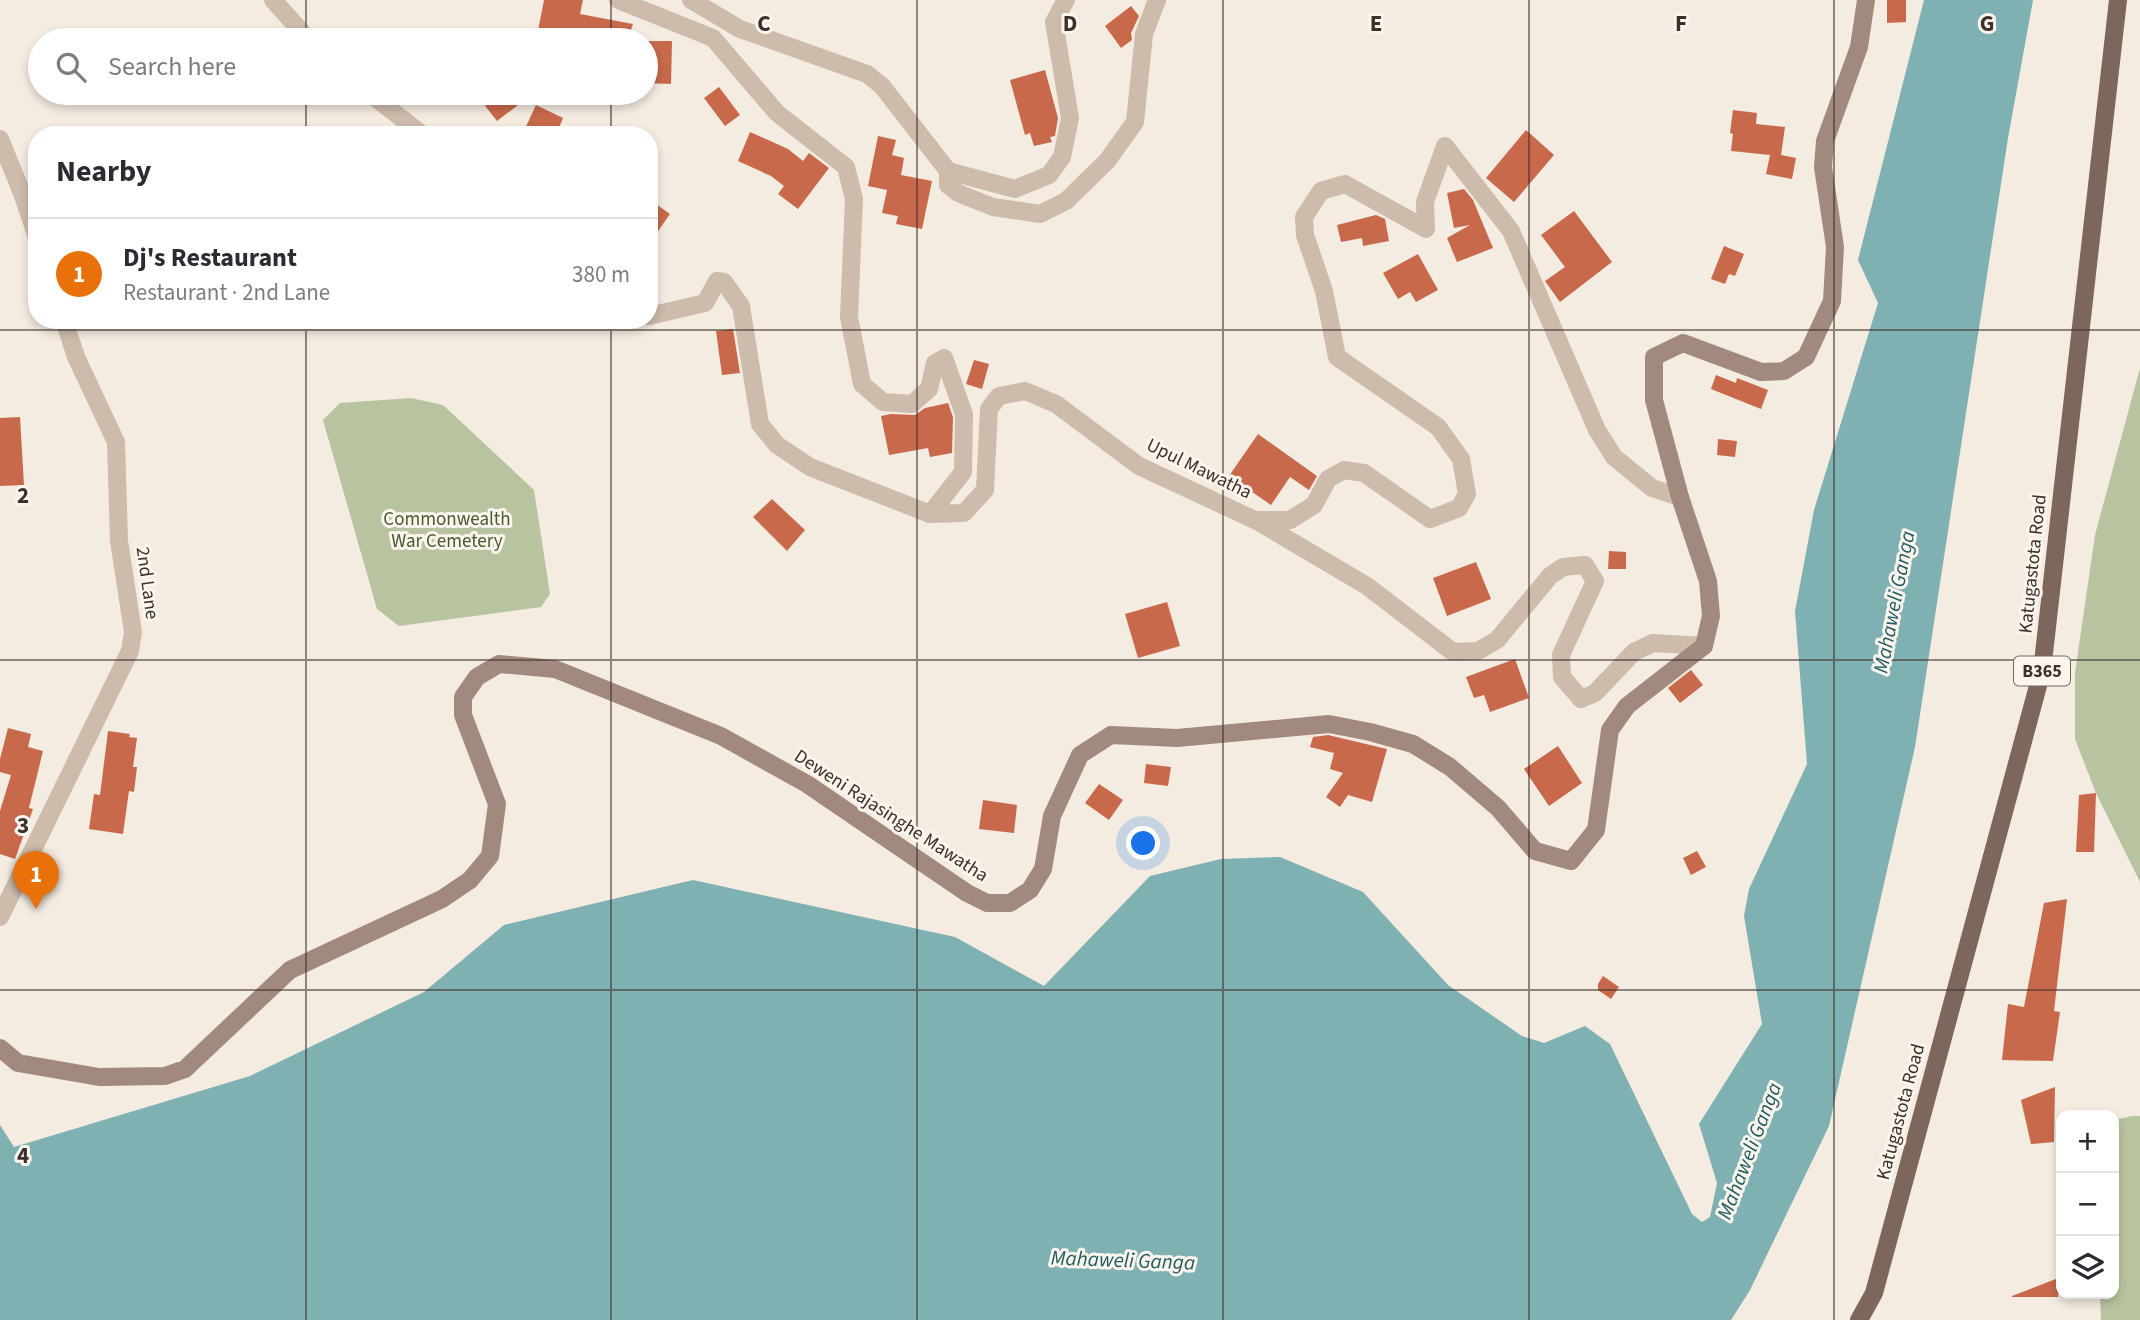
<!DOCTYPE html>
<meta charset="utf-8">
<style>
body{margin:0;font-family:"Source Sans 3",sans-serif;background:#f2f2f3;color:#2b2b33}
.controls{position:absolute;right:21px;bottom:21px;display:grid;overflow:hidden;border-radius:14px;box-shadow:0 4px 10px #0003}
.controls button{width:63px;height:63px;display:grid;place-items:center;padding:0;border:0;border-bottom:2px solid #e1e1e2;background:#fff;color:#2b2b33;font:35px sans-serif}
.you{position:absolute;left:1144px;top:844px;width:24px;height:24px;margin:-18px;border:5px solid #fff;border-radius:50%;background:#1a73e8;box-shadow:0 0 0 10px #1a73e833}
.badge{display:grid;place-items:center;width:46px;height:46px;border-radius:50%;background:#2563eb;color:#fff;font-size:23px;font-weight:700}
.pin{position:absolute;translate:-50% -58px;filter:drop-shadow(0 2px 4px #0008)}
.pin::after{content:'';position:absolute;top:37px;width:24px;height:21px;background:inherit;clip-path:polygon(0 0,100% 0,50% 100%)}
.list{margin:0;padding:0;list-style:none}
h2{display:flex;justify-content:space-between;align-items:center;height:91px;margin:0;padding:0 28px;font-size:30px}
h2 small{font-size:23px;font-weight:400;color:#7c7c81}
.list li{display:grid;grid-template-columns:46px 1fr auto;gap:21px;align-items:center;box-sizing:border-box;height:112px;padding:0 28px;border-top:2px solid #e1e1e2}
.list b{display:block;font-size:26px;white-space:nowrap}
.list p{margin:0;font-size:23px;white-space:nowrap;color:#7c7c81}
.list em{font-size:23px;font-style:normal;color:#7c7c81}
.icon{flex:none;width:38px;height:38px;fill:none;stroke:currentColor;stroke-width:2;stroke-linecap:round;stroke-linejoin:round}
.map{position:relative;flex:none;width:2140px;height:1320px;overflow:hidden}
.search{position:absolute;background:#fff;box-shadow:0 4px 10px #0003;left:28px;top:28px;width:630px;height:77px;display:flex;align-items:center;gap:18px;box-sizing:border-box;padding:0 24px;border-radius:38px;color:#7c7c81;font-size:26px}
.panel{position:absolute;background:#fff;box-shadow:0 4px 10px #0003;left:28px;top:126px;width:630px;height:203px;border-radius:28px}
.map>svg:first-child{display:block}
.green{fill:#b8c4a0}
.water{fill:#7fb0b2}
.building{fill:#c8694b}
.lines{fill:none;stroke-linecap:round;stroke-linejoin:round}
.street{stroke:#cdbbac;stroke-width:18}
.secondary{stroke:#a18a7d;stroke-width:18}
.primary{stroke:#7d675c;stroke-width:18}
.grid{fill:none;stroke:#3b302b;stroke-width:2;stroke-opacity:0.55}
.labels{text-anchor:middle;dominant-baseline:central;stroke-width:6;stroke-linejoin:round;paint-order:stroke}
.shield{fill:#fbf5ee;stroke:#756b66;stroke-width:2}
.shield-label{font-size:18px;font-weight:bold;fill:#3b302b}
.street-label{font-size:19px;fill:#3b302b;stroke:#fbf5ee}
.park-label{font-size:19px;fill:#4a5a2e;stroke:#fbf5ee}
.water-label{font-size:21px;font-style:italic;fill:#1f5a5e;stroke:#fbf5ee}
.grid-label{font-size:23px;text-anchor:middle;font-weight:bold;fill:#3b302b;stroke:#fbf5ee;stroke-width:6;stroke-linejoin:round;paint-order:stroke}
</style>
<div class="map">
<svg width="2140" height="1320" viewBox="0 0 2140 1320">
<rect width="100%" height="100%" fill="#f4ebe1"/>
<g class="green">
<polygon points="2140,368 2140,882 2096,793 2075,739 2075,673 2095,535"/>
<polygon points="411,398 443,405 534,490 550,594 541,607 399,626 377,609 323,420 340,403"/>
<polygon points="2132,1116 2140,1116 2140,1320 2101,1320 2100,1294 2114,1294 2114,1120"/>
</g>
<polygon class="water" points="1924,0 2033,0 2008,138 1915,747 1829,1126 1750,1290 1731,1320 0,1320 0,1125 14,1147 250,1076 424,992 504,925 693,880 955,937 1044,986 1150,876 1221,859 1280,857 1363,892 1448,985 1522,1036 1544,1043 1585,1026 1610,1044 1692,1214 1702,1222 1710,1217 1717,1183 1699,1124 1762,1024 1744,916 1749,889 1807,764 1795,611 1814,510 1878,303 1858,260"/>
<g class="building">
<polygon points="544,0 583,0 580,14 633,24 627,40 556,40 537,36"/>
<polygon points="1887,0 1906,0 1906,22 1887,23"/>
<polygon points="1131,6 1139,16 1131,33 1132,40 1121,48 1105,26"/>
<polygon points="646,41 672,41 671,84 646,83"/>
<polygon points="1045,70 1058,118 1055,136 1050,137 1052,142 1034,146 1030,133 1025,135 1010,80"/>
<polygon points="719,87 740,115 725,126 704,98"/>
<polygon points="475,93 515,93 522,102 497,121"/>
<polygon points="536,105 563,118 556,135 522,135"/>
<polygon points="1733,110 1757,113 1756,124 1785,127 1781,155 1796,158 1792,179 1766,174 1770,155 1731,151 1733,134 1730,133"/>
<polygon points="1526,130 1554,155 1514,202 1486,178"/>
<polygon points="750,132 788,149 803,161 809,153 829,168 798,209 778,194 784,186 771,176 738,161"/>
<polygon points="878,136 896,140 892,155 904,158 901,175 932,181 922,229 896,224 898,216 882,213 887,190 868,186"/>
<polygon points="1464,189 1473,200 1493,248 1457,262 1447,238 1470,225 1454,228 1447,193"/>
<polygon points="649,199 670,214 649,244"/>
<polygon points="1574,211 1612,262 1560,302 1545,281 1565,267 1541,235"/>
<polygon points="1376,215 1385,219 1389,241 1363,246 1362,238 1341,242 1337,225"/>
<polygon points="1724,246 1744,254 1735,276 1729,274 1725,284 1711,279"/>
<polygon points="1418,254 1438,290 1416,302 1410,292 1398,299 1383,273"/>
<polygon points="733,329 740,373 722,375 716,331"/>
<polygon points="974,360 989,364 982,389 966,384"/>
<polygon points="1716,375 1736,383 1737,378 1768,390 1761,409 1711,389"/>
<polygon points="948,403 953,417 952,453 930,457 928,448 889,455 881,416 891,414 915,415 925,408"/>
<polygon points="20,417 24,485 0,486 0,418"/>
<polygon points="1258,434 1317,476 1309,490 1290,477 1271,505 1229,476"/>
<polygon points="1718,439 1737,441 1735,457 1717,455"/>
<polygon points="772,499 805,530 787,551 753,517"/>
<polygon points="1609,551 1626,552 1626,569 1608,569"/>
<polygon points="1476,562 1491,599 1447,616 1433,578"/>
<polygon points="1167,602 1180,646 1138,658 1125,614"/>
<polygon points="1515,659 1529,698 1490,712 1484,695 1474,698 1466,677"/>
<polygon points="1691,670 1703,685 1680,703 1668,688"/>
<polygon points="8,728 31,734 28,747 43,751 29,808 33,809 15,859 0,854 0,811 11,775 0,772 0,759"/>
<polygon points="108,731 130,734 129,737 137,738 133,767 137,767 134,792 129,791 123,834 89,829 94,794 100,795"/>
<polygon points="1328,735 1387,749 1372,802 1348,795 1340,807 1326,797 1343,773 1330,769 1334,753 1310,747 1313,737"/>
<polygon points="1558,746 1582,783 1549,806 1524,769"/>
<polygon points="1146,764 1171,767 1168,786 1144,783"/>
<polygon points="1099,784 1123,800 1109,820 1085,803"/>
<polygon points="2096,793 2094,852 2076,852 2079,795"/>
<polygon points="983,800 1017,805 1014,833 979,829"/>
<polygon points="1697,851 1706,867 1691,875 1683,858"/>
<polygon points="2067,899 2054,1011 2060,1012 2053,1061 2002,1060 2008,1004 2024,1007 2044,903"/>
<polygon points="1603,976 1619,987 1611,999 1598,990 1598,984"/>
<polygon points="2055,1087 2054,1142 2031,1144 2021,1100"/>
<polygon points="2061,1277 2058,1297 2012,1297 2012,1296"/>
</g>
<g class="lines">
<g class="street">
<polyline points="273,0 309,40"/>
<polyline points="618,0 713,38 777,113 846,167 854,199 849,317 862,384 883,402 912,404 929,389 935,363 944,358 964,414 963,472 930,514"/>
<polyline points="691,0 740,29 867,74 882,86 948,171 1015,189 1049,175 1062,157 1070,118 1054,22 1066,0"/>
<polyline points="369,93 423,135"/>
<polyline points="0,139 22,193 37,237"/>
<polyline points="948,171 948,185 958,193 993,207 1040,214 1066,201 1107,161 1135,122 1144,34 1157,0"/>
<polyline points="649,316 705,303 717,281 724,282 741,306 760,424 777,445 810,467 930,514 964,513 985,490 989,409 999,396 1025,391 1056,404 1139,466 1257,521 1367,586 1453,652 1478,651 1497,640 1550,576 1563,567 1585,565 1595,581 1561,655 1562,677 1581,699 1595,693 1634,652 1653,643 1704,646"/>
<polyline points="1258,520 1290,520 1314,505 1328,479 1344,470 1364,473 1430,519 1459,508 1467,494 1461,459 1438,427 1337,357 1324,291 1305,235 1304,217 1321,191 1345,184 1426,229 1425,202 1445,146 1511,231 1597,430 1614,457 1652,488 1680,497"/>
<polyline points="0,917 130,651 133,632 119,541 116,442 76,357 64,320"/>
</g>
<polyline class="secondary" points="0,1048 18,1063 99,1077 165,1076 185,1069 290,970 442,899 470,880 490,856 497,804 463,715 463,697 477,677 499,664 555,669 721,736 807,784 967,893 987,903 1010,903 1030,890 1043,869 1052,816 1080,755 1111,735 1177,738 1329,724 1370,732 1413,744 1450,767 1498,808 1535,851 1571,861 1596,830 1610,730 1627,706 1704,646 1711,616 1708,581 1680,497 1654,400 1654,357 1683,343 1761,372 1784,371 1806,357 1832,301 1835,247 1823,167 1825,141 1859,47 1866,0"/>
<polyline class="primary" points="1859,1320 1874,1293 2042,671 2118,0"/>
</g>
<path class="grid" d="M 306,0 L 306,40M 611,0 L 611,40M 917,0 L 917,1320M 1223,0 L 1223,1320M 1529,0 L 1529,1320M 1834,0 L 1834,1320M 306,93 L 306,135M 611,93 L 611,135M 306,320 L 306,1320M 611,320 L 611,1320M 0,330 L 2140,330M 0,660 L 2140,660M 0,990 L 2140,990"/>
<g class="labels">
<rect class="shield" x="2014" y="656.5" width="56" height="29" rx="5"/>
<g class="shield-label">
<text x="2042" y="671">B365</text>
</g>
<g class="street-label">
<text transform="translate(1199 469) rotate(26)">Upul Mawatha</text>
<text transform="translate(2033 564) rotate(-84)">Katugastota Road</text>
<text transform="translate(147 583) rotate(82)">2nd Lane</text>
<text transform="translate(891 816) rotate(33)">Deweni Rajasinghe Mawatha</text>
<text transform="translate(1901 1112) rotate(-75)">Katugastota Road</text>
</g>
<g class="park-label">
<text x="447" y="519">Commonwealth<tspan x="447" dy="22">War Cemetery</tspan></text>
</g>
<g class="water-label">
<text transform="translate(1894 602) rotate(-79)">Mahaweli Ganga</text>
<text transform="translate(1749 1151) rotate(-69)">Mahaweli Ganga</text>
<text transform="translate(1123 1260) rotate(2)">Mahaweli Ganga</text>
</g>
</g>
<g class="grid-label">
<text x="764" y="31">C</text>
<text x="1070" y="31">D</text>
<text x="1376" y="31">E</text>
<text x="1681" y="31">F</text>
<text x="1987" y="31">G</text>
<text x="23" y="503">2</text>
<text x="23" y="833">3</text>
<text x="23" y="1163">4</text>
</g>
</svg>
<div class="controls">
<button>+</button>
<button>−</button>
<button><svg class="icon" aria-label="layers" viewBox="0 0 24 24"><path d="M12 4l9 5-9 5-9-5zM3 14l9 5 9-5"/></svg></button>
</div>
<div class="you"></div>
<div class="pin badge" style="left:36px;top:909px;background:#e8710a">1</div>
<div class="search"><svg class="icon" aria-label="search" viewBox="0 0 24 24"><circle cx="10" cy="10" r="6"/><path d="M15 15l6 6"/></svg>Search here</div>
<section class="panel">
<h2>Nearby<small></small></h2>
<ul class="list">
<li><span class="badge" style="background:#e8710a">1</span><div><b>Dj's Restaurant</b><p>Restaurant · 2nd Lane</p></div><em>380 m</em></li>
</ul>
</section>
</div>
